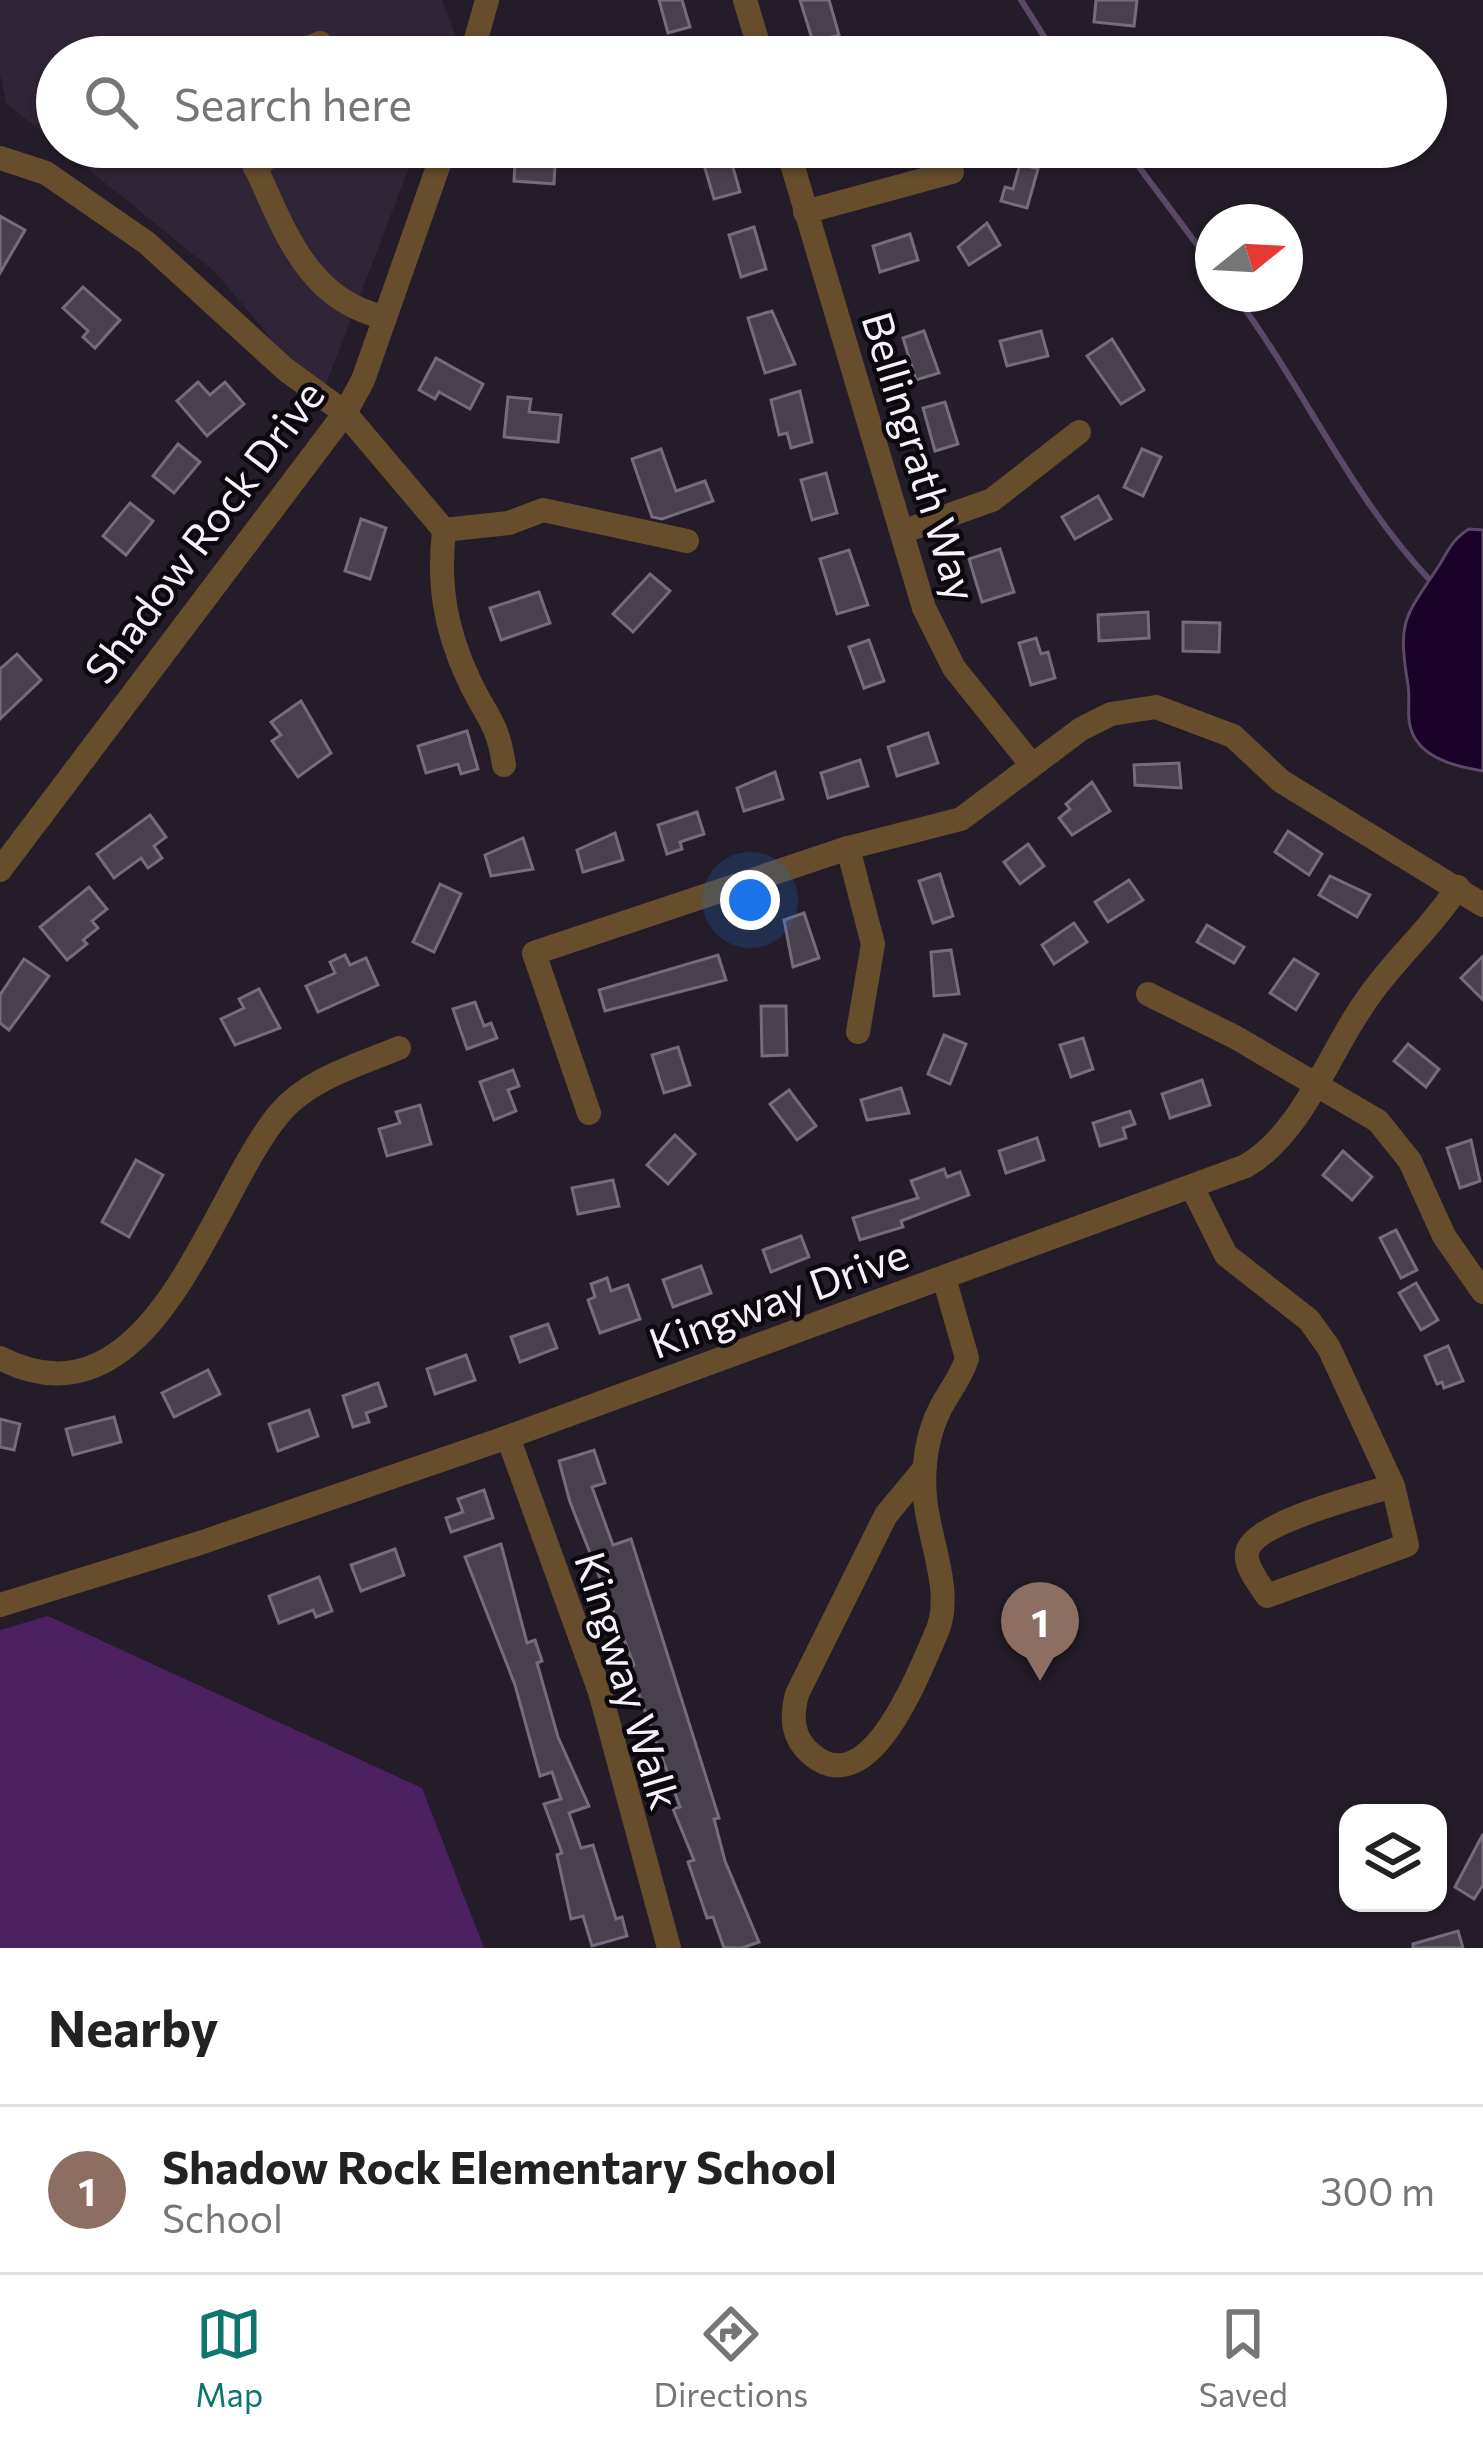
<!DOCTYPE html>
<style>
body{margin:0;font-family:Commissioner,sans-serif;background:#f6f6f6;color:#222}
.controls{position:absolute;right:36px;bottom:36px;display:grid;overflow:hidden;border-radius:24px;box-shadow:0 3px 9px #0004}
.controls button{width:108px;height:108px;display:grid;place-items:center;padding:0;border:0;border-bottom:3px solid #e0e0e0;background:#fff;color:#222;font:60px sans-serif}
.compass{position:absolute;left:1195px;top:204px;width:108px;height:108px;border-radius:50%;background:#fff;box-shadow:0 3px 9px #0004;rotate:72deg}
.you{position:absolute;left:750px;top:900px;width:42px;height:42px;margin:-30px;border:9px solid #fff;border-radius:50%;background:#1a73e8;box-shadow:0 0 0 18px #1a73e833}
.badge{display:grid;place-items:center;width:78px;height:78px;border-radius:50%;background:#0f766e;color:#fff;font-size:39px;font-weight:700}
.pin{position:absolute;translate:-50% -99px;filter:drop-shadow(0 3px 6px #0008)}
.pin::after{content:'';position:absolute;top:63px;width:42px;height:36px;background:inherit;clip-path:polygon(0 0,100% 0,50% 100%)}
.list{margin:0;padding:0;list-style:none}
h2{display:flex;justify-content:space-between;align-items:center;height:156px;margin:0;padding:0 48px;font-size:51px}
h2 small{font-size:39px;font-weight:400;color:#767676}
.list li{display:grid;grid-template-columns:78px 1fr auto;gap:36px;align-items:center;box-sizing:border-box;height:168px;padding:0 48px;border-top:3px solid #e0e0e0}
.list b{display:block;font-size:45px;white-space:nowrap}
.list p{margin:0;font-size:39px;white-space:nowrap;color:#767676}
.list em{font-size:39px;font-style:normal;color:#767676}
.icon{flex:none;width:66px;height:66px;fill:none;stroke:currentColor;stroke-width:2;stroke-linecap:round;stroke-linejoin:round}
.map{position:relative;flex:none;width:1483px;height:1948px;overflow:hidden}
.search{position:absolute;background:#fff;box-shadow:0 3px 9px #0004;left:36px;right:36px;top:36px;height:132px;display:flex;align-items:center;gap:30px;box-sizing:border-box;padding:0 42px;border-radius:66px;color:#767676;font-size:45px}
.sheet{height:324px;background:#fff}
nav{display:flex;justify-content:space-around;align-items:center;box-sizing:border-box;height:168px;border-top:3px solid #e0e0e0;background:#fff;font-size:33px;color:#767676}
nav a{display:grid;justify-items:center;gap:6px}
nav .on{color:#0f766e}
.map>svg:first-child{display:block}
.built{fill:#2f2536}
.green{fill:#4b2162}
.water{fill:#1b0228;stroke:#5c4967;stroke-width:3}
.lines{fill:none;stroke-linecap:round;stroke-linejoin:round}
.stream{stroke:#5c4967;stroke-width:6}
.building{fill:#48404d;stroke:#756c7b;stroke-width:3}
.minor{stroke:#664d2c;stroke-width:24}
.labels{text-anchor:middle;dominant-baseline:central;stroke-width:9;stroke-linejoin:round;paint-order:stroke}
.street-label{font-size:42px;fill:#f5f0f9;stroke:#0b080e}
</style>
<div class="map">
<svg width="1483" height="1948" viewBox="0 0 1483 1948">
<rect width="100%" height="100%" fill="#241d29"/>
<g class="built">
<polygon points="0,0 442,0 458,42 452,57 57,57 57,144 6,103 0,75"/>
<polygon points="61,147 417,147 321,397 215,272"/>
</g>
<polygon class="green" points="48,1616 422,1788 484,1948 0,1948 0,1630"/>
<path class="water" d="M 1469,529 L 1483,530 L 1483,771 C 1460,767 1430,761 1416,740 C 1404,722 1411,704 1408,685 C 1397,618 1405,618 1440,564 C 1449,549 1453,539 1469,529 Z"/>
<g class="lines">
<g class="stream">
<polyline points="1021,0 1057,57"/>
<polyline points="1124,147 1213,266"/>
<path d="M 1234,294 C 1302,385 1351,496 1428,578"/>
</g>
</g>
<g class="building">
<polygon points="659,0 682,0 690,27 668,33"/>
<polygon points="800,0 829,0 839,35 813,42"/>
<polygon points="1096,0 1137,0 1134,26 1094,22"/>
<polygon points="516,147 556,147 554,184 514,181"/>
<polygon points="730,157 740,192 714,199 704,165"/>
<polygon points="1020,164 1038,169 1027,208 1001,201 1005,187 1013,189"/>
<polygon points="0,216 25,230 0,273"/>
<polygon points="987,223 1000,245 969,265 958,247"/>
<polygon points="754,227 766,269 741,277 729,235"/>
<polygon points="910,234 918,260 880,272 873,246"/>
<polygon points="83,287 120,320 95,348 83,337 88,331 63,308"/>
<polygon points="772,311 795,364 765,373 748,318"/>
<polygon points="924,331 939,373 916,380 903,338"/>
<polygon points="1041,331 1048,356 1007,366 1000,341"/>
<polygon points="1112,339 1144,390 1121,404 1087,356"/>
<polygon points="436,358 483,384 470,409 439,392 435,399 419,390"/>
<polygon points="198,382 210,395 225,382 244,404 207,436 177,401"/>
<polygon points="800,391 812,442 791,448 787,433 779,435 771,400"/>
<polygon points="508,397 531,399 529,412 561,415 558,442 504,437"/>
<polygon points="945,402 958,444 935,451 923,408"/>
<polygon points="178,444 200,462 174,493 153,476"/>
<polygon points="661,449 676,491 705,481 713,501 662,519 652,517 632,459"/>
<polygon points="1142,449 1161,457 1143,496 1124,487"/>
<polygon points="826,473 837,513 812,520 801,480"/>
<polygon points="1098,496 1111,519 1075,539 1062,517"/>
<polygon points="130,503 153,521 126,555 103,536"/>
<polygon points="361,519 386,528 370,579 345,571"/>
<polygon points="1000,549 1014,592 982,602 969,559"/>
<polygon points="849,550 868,605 837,614 820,559"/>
<polygon points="650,574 670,591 633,632 613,614"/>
<polygon points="539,592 550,623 501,640 490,608"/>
<polygon points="1148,612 1149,638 1099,641 1098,615"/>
<polygon points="1183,622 1220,623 1219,652 1183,651"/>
<polygon points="1036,638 1041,654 1048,652 1055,678 1031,685 1019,643"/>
<polygon points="869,640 884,681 864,688 849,647"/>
<polygon points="17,654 41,680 0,719 0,669"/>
<polygon points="301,701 331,753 298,777 272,741 281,735 271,722"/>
<polygon points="467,731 478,769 461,774 458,764 426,773 418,746"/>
<polygon points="928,733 938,763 897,776 888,747"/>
<polygon points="860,760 868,786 828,798 821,773"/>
<polygon points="1179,763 1181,788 1135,785 1134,765"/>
<polygon points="775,772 783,799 744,811 737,788"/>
<polygon points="1092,782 1110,811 1072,835 1059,818 1070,809 1066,804"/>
<polygon points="697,812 704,834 680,842 682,849 667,854 658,825"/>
<polygon points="150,815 166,837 154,846 162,858 148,868 141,858 114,878 97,854"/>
<polygon points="1288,831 1322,854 1309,875 1275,852"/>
<polygon points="615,833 623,860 583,872 577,850"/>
<polygon points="523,838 533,869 491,876 485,855"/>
<polygon points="1028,844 1044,866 1020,884 1004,862"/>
<polygon points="940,874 953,916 933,923 919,881"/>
<polygon points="1330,876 1370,895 1357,917 1319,895"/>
<polygon points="1129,880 1143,900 1108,922 1095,902"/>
<polygon points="440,884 461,894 434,952 413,942"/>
<polygon points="89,887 107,909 92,921 98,928 83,940 87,944 67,960 40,927"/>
<polygon points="804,913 819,958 793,967 784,920"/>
<polygon points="1074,923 1087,942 1054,964 1042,945"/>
<polygon points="1207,925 1244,947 1234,963 1197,942"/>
<polygon points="951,950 959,994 934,996 931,952"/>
<polygon points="345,955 350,965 366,958 378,985 318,1012 306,986 335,973 330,962"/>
<polygon points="718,955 726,980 605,1011 599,990"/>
<polygon points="1483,956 1483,1000 1461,978"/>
<polygon points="24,959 49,976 9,1030 0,1023 0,995"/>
<polygon points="1294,959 1318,974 1296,1010 1270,993"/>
<polygon points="259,989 280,1028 235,1045 221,1019 244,1008 239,999"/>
<polygon points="475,1002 484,1026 491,1023 497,1038 467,1049 453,1009"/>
<polygon points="761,1006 786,1006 787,1055 762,1056"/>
<polygon points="944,1035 966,1044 950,1084 928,1074"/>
<polygon points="1083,1038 1093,1069 1071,1077 1060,1045"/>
<polygon points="1408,1044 1439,1069 1426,1087 1394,1061"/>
<polygon points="678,1047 690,1085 664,1093 652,1055"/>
<polygon points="513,1070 519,1086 508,1090 516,1111 494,1120 480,1082"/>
<polygon points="1202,1080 1210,1105 1170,1118 1162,1094"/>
<polygon points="901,1088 909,1113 867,1120 861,1100"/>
<polygon points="789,1090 816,1126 797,1140 770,1104"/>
<polygon points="420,1105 431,1144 387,1156 379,1129 400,1123 396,1112"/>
<polygon points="1130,1111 1135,1124 1123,1128 1126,1138 1100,1146 1093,1123"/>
<polygon points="675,1135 695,1154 668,1184 647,1165"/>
<polygon points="1037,1138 1044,1160 1006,1173 999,1151"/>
<polygon points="1471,1140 1480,1181 1460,1188 1447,1148"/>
<polygon points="1343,1151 1372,1177 1352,1200 1323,1175"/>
<polygon points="136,1160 163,1175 129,1237 102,1222"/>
<polygon points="944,1169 947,1177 960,1172 969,1195 901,1221 903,1227 860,1240 853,1218 918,1198 911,1181"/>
<polygon points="613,1180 619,1206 578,1214 572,1188"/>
<polygon points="1396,1230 1417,1270 1401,1278 1380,1238"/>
<polygon points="801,1236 809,1257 771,1272 763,1250"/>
<polygon points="701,1266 711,1293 673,1307 663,1280"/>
<polygon points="607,1278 611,1291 628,1285 640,1319 600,1333 588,1300 595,1297 591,1284"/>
<polygon points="1416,1283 1438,1320 1421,1330 1399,1293"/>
<polygon points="548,1324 557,1348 520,1362 511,1337"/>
<polygon points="1448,1346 1463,1381 1444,1388 1442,1382 1437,1384 1425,1356"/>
<polygon points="466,1355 475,1380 435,1394 427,1369"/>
<polygon points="208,1370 220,1394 174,1417 162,1393"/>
<polygon points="378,1383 386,1406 366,1413 369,1422 353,1427 343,1396"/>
<polygon points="309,1410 318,1436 278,1451 269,1424"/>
<polygon points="114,1417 121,1442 73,1455 66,1429"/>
<polygon points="0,1419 20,1424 14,1450 0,1447"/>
<polygon points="594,1450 605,1483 592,1487 613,1545 631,1539 719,1818 714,1819 725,1861 759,1942 742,1948 724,1948 713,1917 707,1918 688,1862 694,1860 673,1809 680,1807 629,1667 634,1665 570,1502 559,1461"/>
<polygon points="484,1490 493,1518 451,1532 446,1518 463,1512 458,1499"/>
<polygon points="501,1544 527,1643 535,1640 542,1661 537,1663 558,1737 589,1806 569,1813 581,1848 593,1845 616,1919 622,1917 627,1936 592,1946 583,1916 571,1919 557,1855 562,1853 544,1804 561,1799 552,1772 540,1776 515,1685 465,1557"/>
<polygon points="395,1549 404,1575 361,1591 351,1565"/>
<polygon points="319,1577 332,1611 316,1617 313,1610 279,1623 269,1596"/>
<polygon points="1483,1834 1483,1885 1474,1899 1455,1887"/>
<polygon points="1458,1931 1463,1948 1413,1948 1413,1944"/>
</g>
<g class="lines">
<g class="minor">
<polyline points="745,0 762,57"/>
<polyline points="289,57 320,43 325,57"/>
<polyline points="471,57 487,0"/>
<path d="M 246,147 C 280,215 300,299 384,317"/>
<polyline points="787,147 924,608 954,668 1031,764"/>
<polyline points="0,158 46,173 147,243 285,369 345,413 444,530 509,523 543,510 687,541"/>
<polyline points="255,168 280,147"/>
<polyline points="805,212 952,172"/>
<path d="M 444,530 C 438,584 445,628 468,678 C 485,716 497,719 504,765"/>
<polyline points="902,532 992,500 1079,432"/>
<polyline points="848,848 873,944 858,1032"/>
<polyline points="0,870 345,413 363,380 445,147"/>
<polyline points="1148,994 1235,1037 1378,1121 1410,1161 1444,1236 1483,1292"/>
<polyline points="589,1113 534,953 848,848 961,819 1081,729 1111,714 1156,707 1233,736 1281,781 1483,905"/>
<path d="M 1192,1187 L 1226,1255 L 1309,1320 L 1329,1348 L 1393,1486 L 1407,1545 L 1267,1596 C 1260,1584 1245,1568 1247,1553 C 1251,1523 1364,1495 1393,1486"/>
<path d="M 0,1358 C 152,1436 210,1197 279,1114 C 308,1079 358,1065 399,1048"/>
<polyline points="508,1437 600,1692 669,1948"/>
<path d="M 925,1468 L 886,1515 L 797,1694 C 791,1717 792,1737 810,1753 C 869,1806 918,1674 936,1634 C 955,1593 928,1539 925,1497 C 922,1467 927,1434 941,1407 C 950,1390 962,1376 967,1358 L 944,1278"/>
<path d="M 0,1605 L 200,1543 L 508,1437 L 1246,1166 C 1305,1131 1330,1048 1370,995 C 1397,957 1432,927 1458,887"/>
</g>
</g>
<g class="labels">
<g class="street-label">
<text transform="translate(921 456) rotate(73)">Bellingrath Way</text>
<text transform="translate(203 531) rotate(-53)">Shadow Rock Drive</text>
<text transform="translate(778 1297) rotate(-20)">Kingway Drive</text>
<text transform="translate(629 1680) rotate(73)">Kingway Walk</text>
</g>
</g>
</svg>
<div class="controls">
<button><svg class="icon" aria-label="layers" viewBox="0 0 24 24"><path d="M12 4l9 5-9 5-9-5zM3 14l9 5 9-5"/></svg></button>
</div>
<svg class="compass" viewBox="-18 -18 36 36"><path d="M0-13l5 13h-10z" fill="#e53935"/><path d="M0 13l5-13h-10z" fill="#767676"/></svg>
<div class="you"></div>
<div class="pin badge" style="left:1040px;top:1681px;background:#8d6e63">1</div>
<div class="search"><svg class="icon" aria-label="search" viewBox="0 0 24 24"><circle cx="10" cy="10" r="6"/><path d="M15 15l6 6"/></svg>Search here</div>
</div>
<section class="sheet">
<h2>Nearby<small></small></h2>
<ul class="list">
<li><span class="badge" style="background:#8d6e63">1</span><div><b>Shadow Rock Elementary School</b><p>School</p></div><em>300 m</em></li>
</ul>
</section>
<nav>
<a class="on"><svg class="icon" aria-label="map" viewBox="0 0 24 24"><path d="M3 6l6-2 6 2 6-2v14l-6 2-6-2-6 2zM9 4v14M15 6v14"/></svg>Map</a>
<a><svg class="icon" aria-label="directions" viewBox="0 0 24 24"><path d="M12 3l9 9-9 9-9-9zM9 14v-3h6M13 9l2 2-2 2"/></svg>Directions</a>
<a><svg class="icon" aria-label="saved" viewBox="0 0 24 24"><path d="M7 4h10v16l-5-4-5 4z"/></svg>Saved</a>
</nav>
